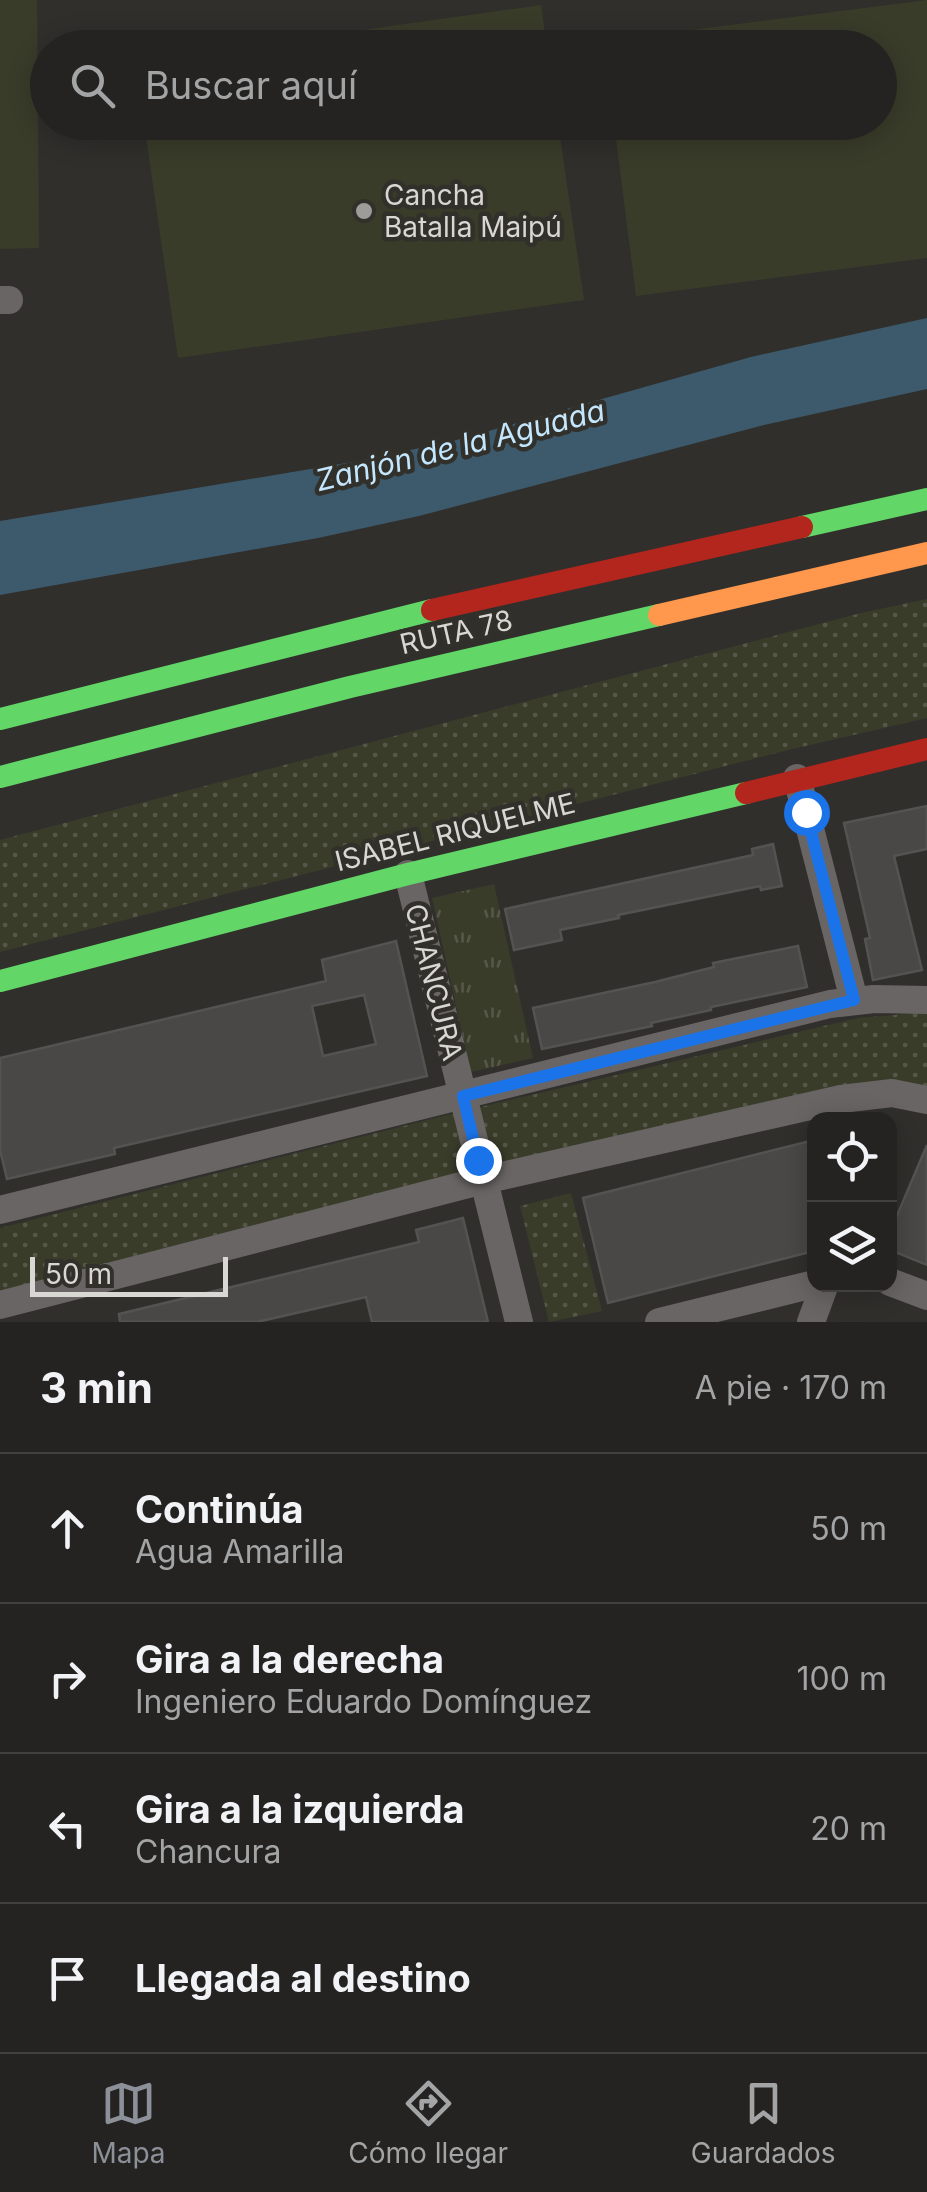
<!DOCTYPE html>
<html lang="es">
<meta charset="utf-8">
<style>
body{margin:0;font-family:Inter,sans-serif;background:#2c2b2a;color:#f1f3f6}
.controls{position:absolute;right:30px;bottom:30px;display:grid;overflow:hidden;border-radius:20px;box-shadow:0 5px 25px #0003}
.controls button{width:90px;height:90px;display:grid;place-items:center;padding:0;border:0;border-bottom:2px solid #41403f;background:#242321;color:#f1f3f6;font:50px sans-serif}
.scale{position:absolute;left:30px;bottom:25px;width:198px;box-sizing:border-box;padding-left:10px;border:5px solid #d8d7d4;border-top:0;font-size:28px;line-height:35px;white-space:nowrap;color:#d8d7d4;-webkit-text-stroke:8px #32302a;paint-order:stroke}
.stop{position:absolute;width:30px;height:30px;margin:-22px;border:8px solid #1a73e8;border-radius:50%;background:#fff}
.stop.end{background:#1a73e8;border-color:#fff;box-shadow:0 2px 10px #0008}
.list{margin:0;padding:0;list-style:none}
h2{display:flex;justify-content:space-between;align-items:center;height:130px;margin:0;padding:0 40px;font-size:42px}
h2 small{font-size:32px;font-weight:400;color:#a3a4a5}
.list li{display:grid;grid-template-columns:65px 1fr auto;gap:30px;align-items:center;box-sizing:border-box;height:150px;padding:0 40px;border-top:2px solid #41403f}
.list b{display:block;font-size:38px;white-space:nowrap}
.list p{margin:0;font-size:32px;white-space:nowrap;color:#a3a4a5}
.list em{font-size:32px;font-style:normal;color:#a3a4a5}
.icon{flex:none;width:55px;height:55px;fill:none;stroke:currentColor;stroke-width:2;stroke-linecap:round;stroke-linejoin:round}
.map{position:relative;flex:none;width:927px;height:1322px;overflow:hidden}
.search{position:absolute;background:#242321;box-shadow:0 5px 25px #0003;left:30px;right:30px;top:30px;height:110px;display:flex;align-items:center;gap:25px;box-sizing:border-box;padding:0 35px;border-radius:55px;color:#a3a4a5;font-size:38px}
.sheet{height:730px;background:#242321}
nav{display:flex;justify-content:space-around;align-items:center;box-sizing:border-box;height:140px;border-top:2px solid #41403f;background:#242321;font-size:28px;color:#a3a4a5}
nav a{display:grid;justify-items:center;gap:5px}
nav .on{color:#8c9099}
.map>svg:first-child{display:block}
.grass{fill:url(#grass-tufts)}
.park{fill:url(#park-dots)}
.pitch{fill:#3a3c2a}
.water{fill:#3d5a6c}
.building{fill:#4a4846;stroke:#545351;stroke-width:2.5;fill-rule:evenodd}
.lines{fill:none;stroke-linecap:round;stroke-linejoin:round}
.street{stroke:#696564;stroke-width:28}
.fast{stroke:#63d668;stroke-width:22}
.slow{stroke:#ff974d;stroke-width:22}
.jam{stroke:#b3261e;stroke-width:22}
.route{stroke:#1a73e8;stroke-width:12}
.poi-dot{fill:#9d9c99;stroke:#32302a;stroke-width:4}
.labels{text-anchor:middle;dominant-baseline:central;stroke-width:9;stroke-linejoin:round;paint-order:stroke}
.poi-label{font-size:28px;fill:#d8d7d4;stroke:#32302a;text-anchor:start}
.street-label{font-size:28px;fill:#d8d7d4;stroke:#32302a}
.water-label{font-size:30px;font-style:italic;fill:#c4e7fe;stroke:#32302a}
</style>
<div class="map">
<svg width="927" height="1322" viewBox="0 0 927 1322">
<defs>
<pattern id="grass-tufts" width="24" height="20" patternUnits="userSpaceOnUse" patternTransform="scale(2.5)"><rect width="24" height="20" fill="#3a3c2a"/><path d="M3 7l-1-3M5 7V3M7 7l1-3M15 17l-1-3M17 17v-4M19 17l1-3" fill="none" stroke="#565748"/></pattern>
<pattern id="park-dots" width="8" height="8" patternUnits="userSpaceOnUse" patternTransform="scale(2.5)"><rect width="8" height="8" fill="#3a3c2a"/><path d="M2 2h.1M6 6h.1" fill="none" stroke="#565748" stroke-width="1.8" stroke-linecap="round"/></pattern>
</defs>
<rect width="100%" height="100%" fill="#302f2c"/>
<polygon class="grass" points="494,884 533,1058 471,1072 432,898"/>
<g class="park">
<polygon points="927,599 927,718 784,751 0,952 0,840 861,613"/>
<polygon points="919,1013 927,1013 927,1087 0,1297 0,1228 459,1112 858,1018"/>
<polygon points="571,1193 602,1311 549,1322 520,1206"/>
</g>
<g class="pitch">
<polygon points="0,0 37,0 39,248 0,249"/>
<polygon points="927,0 927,258 636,296 614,123 880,122 880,48 604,48 603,41"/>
<polygon points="541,5 547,47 242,47"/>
<polygon points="144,123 558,123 584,300 178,358"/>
</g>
<polygon class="water" points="927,318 927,389 764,425 419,516 318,538 0,595 0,521 358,461 453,441 751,357"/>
<g class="building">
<polygon points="927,806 927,849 894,856 922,970 873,980 865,939 870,938 844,823"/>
<polygon points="773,844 782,886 761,890 760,886 618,915 619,918 560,930 562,940 514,950 505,909 753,855 752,849"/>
<path d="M 396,941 L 427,1076 L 114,1148 L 115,1154 L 7,1179 L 0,1150 L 0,1058 L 326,981 L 322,960 ZM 364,995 L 376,1044 L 323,1056 L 312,1006 Z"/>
<polygon points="798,946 807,987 711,1007 711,1010 651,1023 652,1026 542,1049 533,1008 655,982 714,967 713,963"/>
<polygon points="814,1140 814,1251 608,1303 583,1198"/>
<polygon points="927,1145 927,1265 890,1250 890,1232"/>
<polygon points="463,1218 488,1322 372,1322 366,1297 257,1322 120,1322 119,1314 419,1242 416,1230"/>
</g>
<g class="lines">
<g class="street">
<polyline points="0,300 9,300"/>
<polyline points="797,778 854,1000"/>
<polyline points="408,874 519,1322"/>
<polyline points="0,1210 830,1004 874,999 927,1000"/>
<polyline points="890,1282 927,1296"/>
<polyline points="0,1305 484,1180 841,1099 892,1093 927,1100"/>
<polyline points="659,1322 814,1284"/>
<polyline points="811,1322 825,1284"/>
</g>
<g class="fast">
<polyline points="802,527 927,499"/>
<polyline points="0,719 432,610"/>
<polyline points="0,777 350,687 659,615"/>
<polyline points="0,981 408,874 746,793"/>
</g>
<polyline class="slow" points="659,615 927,553"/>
<g class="jam">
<polyline points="432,610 802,527"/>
<polyline points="746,793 927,749"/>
</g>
</g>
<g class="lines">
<polyline class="route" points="478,1160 463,1096 854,1000 806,812"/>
</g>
<circle class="poi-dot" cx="364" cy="211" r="10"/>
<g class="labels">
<g class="poi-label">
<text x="384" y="195">Cancha<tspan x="384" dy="32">Batalla Maipú</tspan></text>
</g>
<g class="street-label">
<text transform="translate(456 632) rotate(-13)">RUTA 78</text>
<text transform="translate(455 832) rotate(-14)">ISABEL RIQUELME</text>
<text transform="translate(434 982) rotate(76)">CHANCURA</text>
</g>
<g class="water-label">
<text transform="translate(460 445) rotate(-14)">Zanjón de la Aguada</text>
</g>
</g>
</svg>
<div class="controls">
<button><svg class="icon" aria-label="locate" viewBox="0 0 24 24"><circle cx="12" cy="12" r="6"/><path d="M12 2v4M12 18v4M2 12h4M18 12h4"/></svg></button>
<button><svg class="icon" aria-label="layers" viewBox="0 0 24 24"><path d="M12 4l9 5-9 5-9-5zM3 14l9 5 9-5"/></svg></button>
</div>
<div class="scale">50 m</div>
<div class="stop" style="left:806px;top:812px"></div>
<div class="stop end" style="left:478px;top:1160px"></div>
<div class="search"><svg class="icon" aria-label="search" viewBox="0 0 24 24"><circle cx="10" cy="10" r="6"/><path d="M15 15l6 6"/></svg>Buscar aquí</div>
</div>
<section class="sheet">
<h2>3 min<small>A pie · 170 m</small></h2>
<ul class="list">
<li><svg class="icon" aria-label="ahead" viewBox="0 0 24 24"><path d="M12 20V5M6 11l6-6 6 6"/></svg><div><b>Continúa</b><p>Agua Amarilla</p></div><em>50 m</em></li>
<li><svg class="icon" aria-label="right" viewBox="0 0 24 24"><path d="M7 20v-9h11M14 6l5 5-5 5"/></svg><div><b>Gira a la derecha</b><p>Ingeniero Eduardo Domínguez</p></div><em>100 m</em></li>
<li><svg class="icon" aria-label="left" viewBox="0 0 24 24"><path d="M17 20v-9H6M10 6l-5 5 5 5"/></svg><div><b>Gira a la izquierda</b><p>Chancura</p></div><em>20 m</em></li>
<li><svg class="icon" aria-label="arrive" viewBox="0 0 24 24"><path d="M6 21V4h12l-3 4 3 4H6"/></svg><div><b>Llegada al destino</b></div></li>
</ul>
</section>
<nav>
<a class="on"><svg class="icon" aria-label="map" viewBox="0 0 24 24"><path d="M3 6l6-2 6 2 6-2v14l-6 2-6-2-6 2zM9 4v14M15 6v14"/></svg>Mapa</a>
<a><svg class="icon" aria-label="directions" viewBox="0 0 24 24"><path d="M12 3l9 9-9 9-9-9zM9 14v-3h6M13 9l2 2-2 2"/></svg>Cómo llegar</a>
<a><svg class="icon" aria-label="saved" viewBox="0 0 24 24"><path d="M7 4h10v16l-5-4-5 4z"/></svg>Guardados</a>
</nav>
